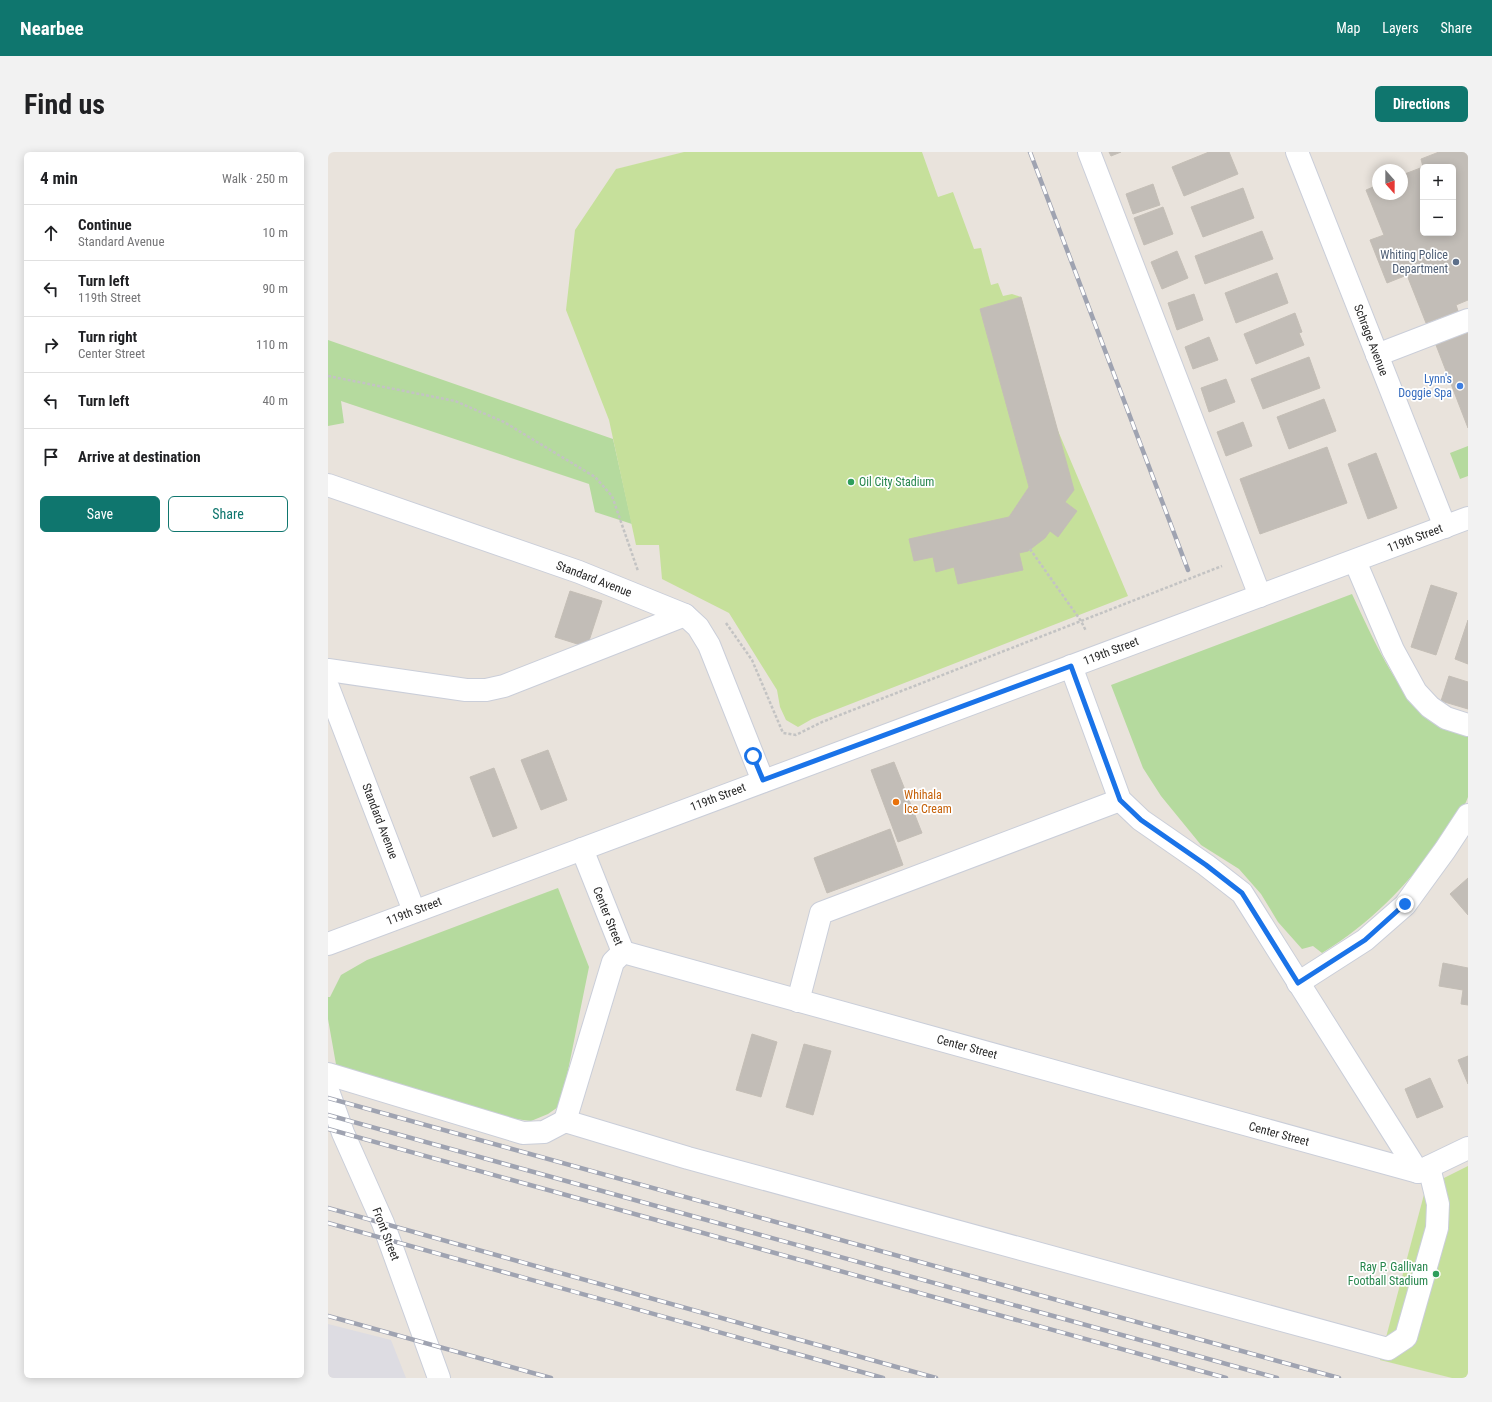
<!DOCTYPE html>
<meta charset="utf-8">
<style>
body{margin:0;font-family:"Roboto Condensed",sans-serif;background:#f2f2f2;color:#202124}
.controls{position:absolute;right:12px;top:12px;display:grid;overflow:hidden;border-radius:6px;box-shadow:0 2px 10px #0003}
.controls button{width:36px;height:36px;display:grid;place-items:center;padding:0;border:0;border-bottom:1px solid #e0e0e0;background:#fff;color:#202124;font:20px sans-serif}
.compass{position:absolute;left:1044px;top:12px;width:36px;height:36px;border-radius:50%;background:#fff;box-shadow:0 2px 10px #0003;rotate:159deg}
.stop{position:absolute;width:12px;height:12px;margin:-9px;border:3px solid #1a73e8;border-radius:50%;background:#fff}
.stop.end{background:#1a73e8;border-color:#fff;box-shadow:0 1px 4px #0008}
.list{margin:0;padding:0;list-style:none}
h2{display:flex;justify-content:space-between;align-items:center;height:52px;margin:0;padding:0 16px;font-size:17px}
h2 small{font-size:13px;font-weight:400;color:#757577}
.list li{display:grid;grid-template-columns:26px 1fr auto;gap:12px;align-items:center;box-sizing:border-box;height:56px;padding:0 16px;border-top:1px solid #e0e0e0}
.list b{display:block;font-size:15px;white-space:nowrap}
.list p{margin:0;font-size:13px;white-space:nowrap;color:#757577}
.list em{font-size:13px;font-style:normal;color:#757577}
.actions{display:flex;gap:8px;padding:12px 16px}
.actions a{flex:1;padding:9px 0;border:1px solid #0f766e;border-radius:6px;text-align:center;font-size:14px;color:#0f766e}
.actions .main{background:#0f766e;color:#fff}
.icon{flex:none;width:22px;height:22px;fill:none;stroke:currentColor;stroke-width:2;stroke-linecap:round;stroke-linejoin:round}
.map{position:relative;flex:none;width:1140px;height:1226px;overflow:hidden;border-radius:6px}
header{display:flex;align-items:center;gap:24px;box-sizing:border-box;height:56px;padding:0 20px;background:#0f766e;color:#fff}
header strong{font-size:19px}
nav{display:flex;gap:22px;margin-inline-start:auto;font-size:14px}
.intro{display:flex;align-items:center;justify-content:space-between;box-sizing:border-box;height:96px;padding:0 24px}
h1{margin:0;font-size:28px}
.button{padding:10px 18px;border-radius:6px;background:#0f766e;color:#fff;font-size:14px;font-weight:700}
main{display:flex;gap:24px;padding:0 24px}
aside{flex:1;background:#fff;border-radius:6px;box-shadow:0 2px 10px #0003}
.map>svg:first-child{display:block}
.industrial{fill:#dddce2}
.green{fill:#b5da9e}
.pitch{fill:#c6e09b}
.building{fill:#c2bdb7;stroke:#c4beb6}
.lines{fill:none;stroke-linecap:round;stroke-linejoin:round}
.minor-casing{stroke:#caced9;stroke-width:24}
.path{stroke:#c3c3c3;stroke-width:2.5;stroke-dasharray:3 2;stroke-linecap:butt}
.minor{stroke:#fff;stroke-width:22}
.rail-casing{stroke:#9fa3b1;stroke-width:4.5}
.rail{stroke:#fff;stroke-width:3;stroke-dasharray:9;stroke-linecap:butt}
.route{stroke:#1a73e8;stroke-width:5}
.service-dot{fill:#5c6f8a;stroke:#fff;stroke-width:1.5}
.shop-dot{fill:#3f7fe0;stroke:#fff;stroke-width:1.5}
.leisure-dot{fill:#2e9e5b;stroke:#fff;stroke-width:1.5}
.food-dot{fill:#e8710a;stroke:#fff;stroke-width:1.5}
.labels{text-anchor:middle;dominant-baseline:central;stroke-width:3.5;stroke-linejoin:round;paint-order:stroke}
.service-label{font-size:12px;fill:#4e5e75;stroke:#fff;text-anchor:end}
.street-label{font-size:12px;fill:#282828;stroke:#fff}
.shop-label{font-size:12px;fill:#366cbe;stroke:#fff;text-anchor:end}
.leisure-label{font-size:12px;fill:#27864d;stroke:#fff;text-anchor:start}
.food-label{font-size:12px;fill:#c56008;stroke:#fff;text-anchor:start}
</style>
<header>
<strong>Nearbee</strong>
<nav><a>Map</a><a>Layers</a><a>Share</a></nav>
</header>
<div class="intro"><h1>Find us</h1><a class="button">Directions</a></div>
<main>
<aside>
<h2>4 min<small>Walk · 250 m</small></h2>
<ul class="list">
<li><svg class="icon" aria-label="ahead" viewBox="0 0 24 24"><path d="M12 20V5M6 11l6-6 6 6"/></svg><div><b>Continue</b><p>Standard Avenue</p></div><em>10 m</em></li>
<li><svg class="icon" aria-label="left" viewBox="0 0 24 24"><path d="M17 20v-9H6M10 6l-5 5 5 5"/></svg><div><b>Turn left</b><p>119th Street</p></div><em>90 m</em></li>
<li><svg class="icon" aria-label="right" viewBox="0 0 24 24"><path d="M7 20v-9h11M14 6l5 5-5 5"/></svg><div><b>Turn right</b><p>Center Street</p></div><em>110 m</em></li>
<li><svg class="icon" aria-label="left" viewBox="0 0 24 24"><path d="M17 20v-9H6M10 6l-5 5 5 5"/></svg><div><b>Turn left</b></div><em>40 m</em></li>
<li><svg class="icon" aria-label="arrive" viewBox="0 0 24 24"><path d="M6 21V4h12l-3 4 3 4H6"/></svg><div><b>Arrive at destination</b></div></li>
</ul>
<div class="actions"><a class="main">Save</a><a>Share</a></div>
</aside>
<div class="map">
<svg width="1140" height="1226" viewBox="0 0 1140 1226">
<rect width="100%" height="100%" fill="#e9e3dc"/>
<polygon class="industrial" points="0,1172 63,1188 78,1226 0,1226"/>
<g class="green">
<polygon points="0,188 285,287 304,372 267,360 261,332 13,249 16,271 0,274"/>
<polygon points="1140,294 1140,324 1132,327 1122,301"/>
<path d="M 1024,442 C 1043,482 1069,544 1106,570 C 1116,576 1129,580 1140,585 C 1140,597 1140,636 1140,645 C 1136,657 1120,679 1112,689 C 1077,735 1043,771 994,801 L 985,794 L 974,797 L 950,770 L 933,742 L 911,717 L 873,693 L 833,644 L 815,616 L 783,533 Z"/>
<polygon points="230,736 261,815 233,953 220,962 203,969 180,966 9,918 0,867 0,845 2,845 13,823 39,808"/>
</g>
<g class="pitch">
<polygon points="356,0 594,0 610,45 625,40 646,97 653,96 663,133 670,131 675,144 684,142 693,145 728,274 800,444 484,567 470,575 458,568 452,555 449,538 401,461 334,427 331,393 308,393 281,268 238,158 247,78 288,17"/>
<polygon points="1140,1014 1140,1226 1124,1226 1052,1208 1098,1035"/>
</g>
<g class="building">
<polygon points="781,0 793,0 783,4"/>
<polygon points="881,0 901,0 910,22 856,44 844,15"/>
<polygon points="1111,0 1140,0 1140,148 1128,153 1130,159 1098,171 1079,123 1059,131 1042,88 1056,83 1038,38 1050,33 1050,42 1074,42 1074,23 1095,15 1095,81 1125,81 1125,15 1095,15 1093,7"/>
<polygon points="825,32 832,53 805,62 798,42"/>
<polygon points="915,36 926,66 875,85 863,55"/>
<polygon points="835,55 845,82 816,93 806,66"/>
<polygon points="934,79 945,107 877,132 867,104"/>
<polygon points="849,99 860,126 834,137 823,110"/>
<polygon points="949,121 960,151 908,171 897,141"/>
<polygon points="866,142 875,168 849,178 840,151"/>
<polygon points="693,145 746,338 737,350 749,359 730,385 722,379 717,386 700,399 691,401 695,418 630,432 626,415 608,420 605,405 586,409 581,387 681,365 701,335 652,157"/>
<polygon points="967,161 974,180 971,181 976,193 928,212 916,182"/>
<polygon points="1140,181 1140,276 1108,193"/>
<polygon points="881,185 890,208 865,217 857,195"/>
<polygon points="981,205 992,236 935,257 923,227"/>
<polygon points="898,227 907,250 881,260 873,236"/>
<polygon points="996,247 1008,279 961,297 949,265"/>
<polygon points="915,270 924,294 898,304 889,280"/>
<polygon points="999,295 1019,351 932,382 912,327"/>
<polygon points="1048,301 1069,356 1040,367 1020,312"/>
<polygon points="1103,433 1129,441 1108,503 1083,495"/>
<polygon points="242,439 274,449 259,495 227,485"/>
<polygon points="1140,468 1140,512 1127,507"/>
<polygon points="1121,524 1140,530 1140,557 1113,549"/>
<polygon points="220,598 239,648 213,658 193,608"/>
<polygon points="566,610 594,681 570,690 543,618"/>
<polygon points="166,616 189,676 165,685 142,625"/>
<polygon points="562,677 575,713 499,741 486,706"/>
<polygon points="1140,726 1140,763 1122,742"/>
<polygon points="1115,811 1140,816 1140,853 1133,852 1135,838 1111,834"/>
<polygon points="424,882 449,890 433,945 408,938"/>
<polygon points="476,892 503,899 485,963 458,955"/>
<polygon points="1140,904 1140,932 1130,908"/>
<polygon points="1102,926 1115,955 1089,966 1077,937"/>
</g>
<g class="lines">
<g class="minor-casing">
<g id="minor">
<polyline points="761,0 932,444"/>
<polyline points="969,0 1117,375"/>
<polyline points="1049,203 1140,168"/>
<polyline points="0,333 251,420 357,463 370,475 381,493 435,629"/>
<polyline points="1027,409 1065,498 1088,540 1102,555 1118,566 1140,573"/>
<polyline points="743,514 792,648 813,668 878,713 914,741 1090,1020"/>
<polyline points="0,518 138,538 158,538 176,534 357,463"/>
<polyline points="0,535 86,759"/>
<polyline points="254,697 295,800"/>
<polyline points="0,792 1140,366"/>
<polyline points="295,800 1090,1020 1140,996"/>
<polyline points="970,831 1037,788 1077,753 1117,698 1140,663"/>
<polyline points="470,849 493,761 792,648"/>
<polyline points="0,922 195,981 216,980 237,969 360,1006 1060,1197 1078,1185 1109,1076 1110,1052 1101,1015"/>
<polyline points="0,939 15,981 55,1071 111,1226"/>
<polyline points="237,969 285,810 295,800"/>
</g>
</g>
<g class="path">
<polyline points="0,224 127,249 176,270 267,325 284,344 310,419"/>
<polyline points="702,397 753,469 758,479"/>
<polyline points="398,471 424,508 455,581 468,583 494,570 894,414"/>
</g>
<use href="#minor" class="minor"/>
<g class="rail-casing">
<g id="rail">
<polyline points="702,0 860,418"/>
<polyline points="0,946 1011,1226"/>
<polyline points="0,963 949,1226"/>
<polyline points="0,977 898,1226"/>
<polyline points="0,1056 608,1226"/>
<polyline points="0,1071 555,1226"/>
<polyline points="0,1164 223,1226"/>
</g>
</g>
<use href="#rail" class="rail"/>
</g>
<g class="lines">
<polyline class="route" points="425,604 435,628 743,514 792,648 813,668 878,713 914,741 970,831 1037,788 1077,752"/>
</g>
<circle class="service-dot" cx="1128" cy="110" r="4"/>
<circle class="shop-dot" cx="1132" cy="234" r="4"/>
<g class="leisure-dot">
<circle cx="523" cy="330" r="4"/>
<circle cx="1108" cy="1122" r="4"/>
</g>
<circle class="food-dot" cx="568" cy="650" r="4"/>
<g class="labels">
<g class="service-label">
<text x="1120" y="103">Whiting Police<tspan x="1120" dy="14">Department</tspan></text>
</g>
<g class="street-label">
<text transform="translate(1043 188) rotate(69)">Schrage Avenue</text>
<text transform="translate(1087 386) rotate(-21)">119th Street</text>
<text transform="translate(266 427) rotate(21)">Standard Avenue</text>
<text transform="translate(783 499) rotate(-21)">119th Street</text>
<text transform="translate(390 645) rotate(-21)">119th Street</text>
<text transform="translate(52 669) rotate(69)">Standard Avenue</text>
<text transform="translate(86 759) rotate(-21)">119th Street</text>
<text transform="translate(280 764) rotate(68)">Center Street</text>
<text transform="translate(639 895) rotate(15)">Center Street</text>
<text transform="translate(951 982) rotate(15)">Center Street</text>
<text transform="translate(58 1082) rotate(69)">Front Street</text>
</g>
<g class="shop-label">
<text x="1124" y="227">Lynn's<tspan x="1124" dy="14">Doggie Spa</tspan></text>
</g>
<g class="leisure-label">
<text x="531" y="330">Oil City Stadium</text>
<text x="1100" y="1115" text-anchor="end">Ray P. Gallivan<tspan x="1100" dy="14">Football Stadium</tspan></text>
</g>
<g class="food-label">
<text x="576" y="643">Whihala<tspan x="576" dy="14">Ice Cream</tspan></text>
</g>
</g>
</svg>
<div class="controls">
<button>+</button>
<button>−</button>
</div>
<svg class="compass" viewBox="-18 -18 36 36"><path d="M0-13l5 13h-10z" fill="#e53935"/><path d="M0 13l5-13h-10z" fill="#757577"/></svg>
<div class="stop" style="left:425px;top:604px"></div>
<div class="stop end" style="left:1077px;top:752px"></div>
</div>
</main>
